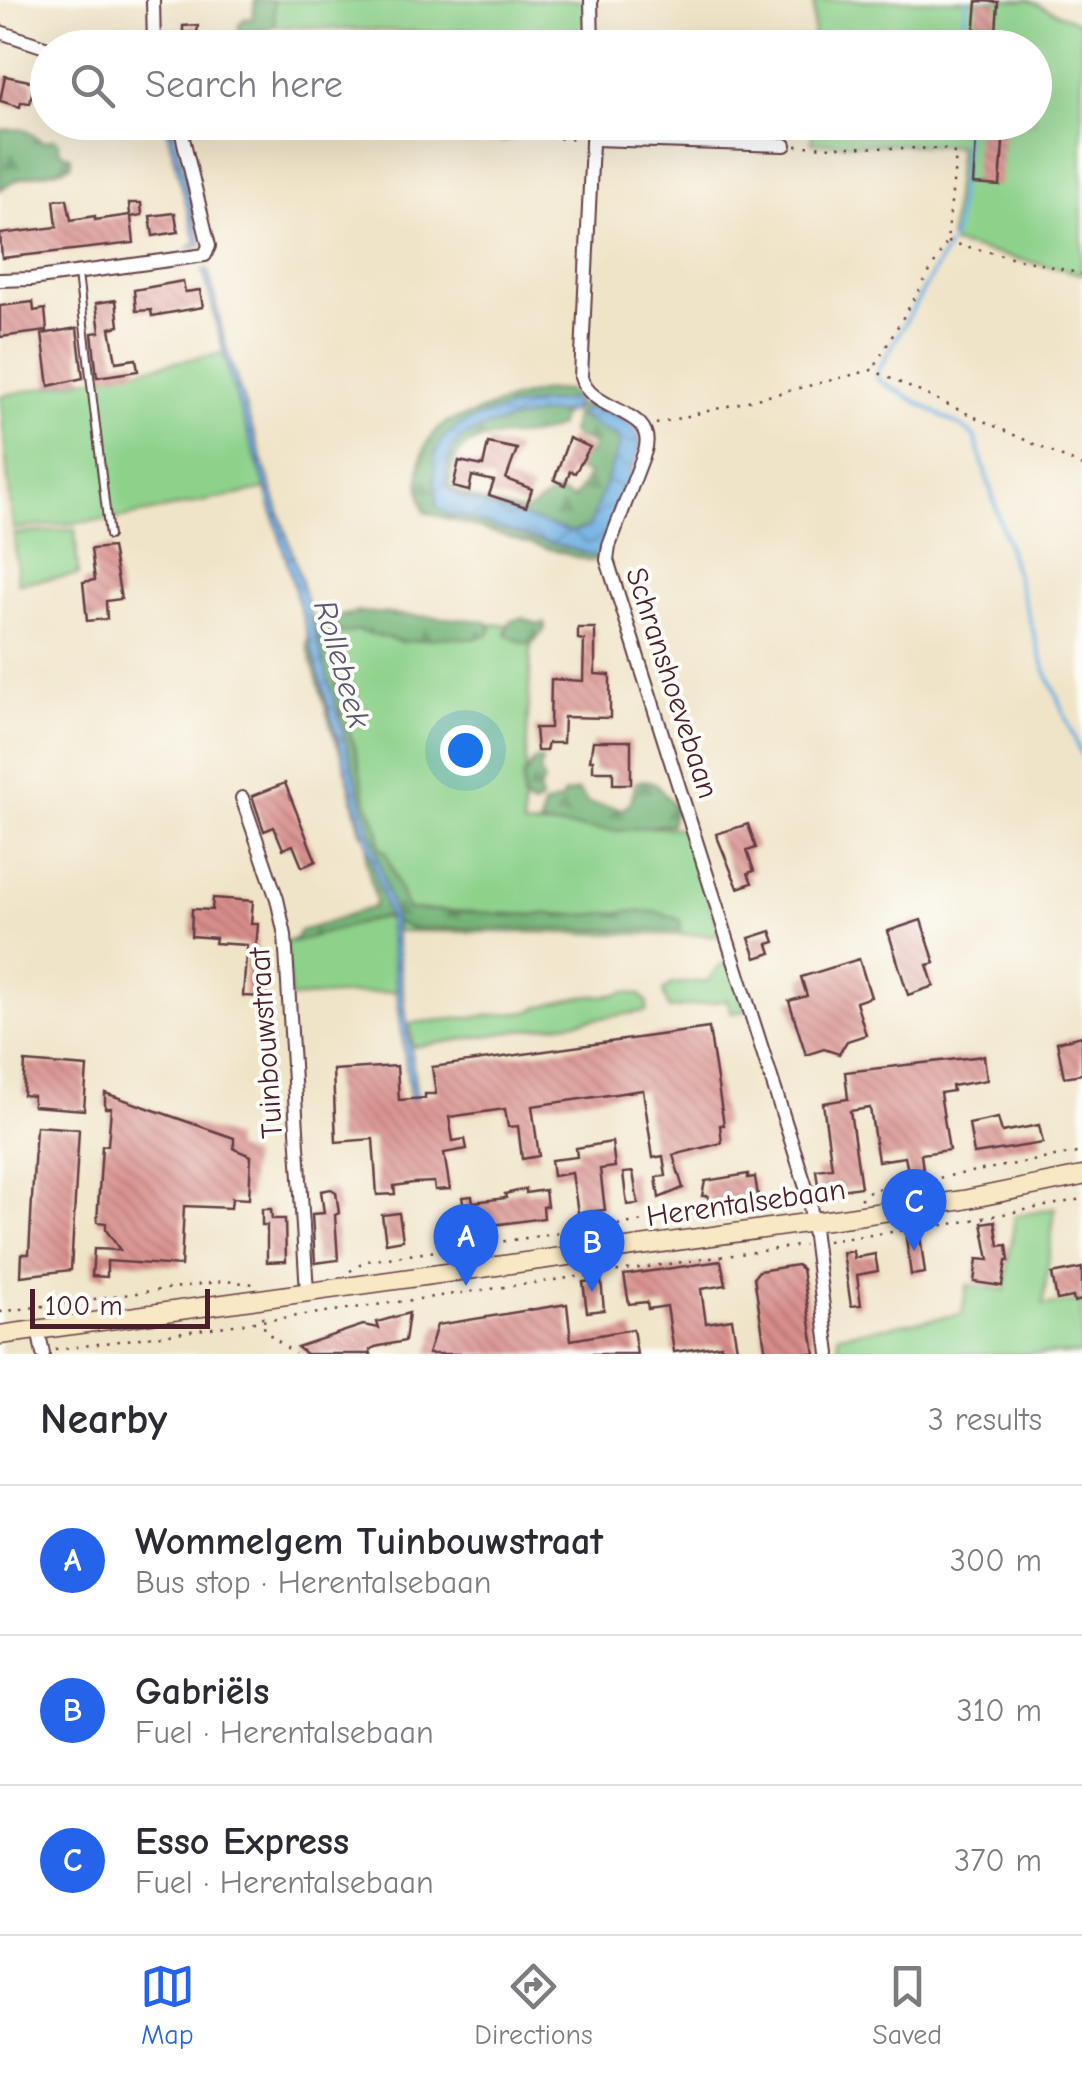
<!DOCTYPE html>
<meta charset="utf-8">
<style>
body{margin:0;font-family:"Comic Neue",sans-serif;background:#f7f7f7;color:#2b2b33}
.scale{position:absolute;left:30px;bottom:25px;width:180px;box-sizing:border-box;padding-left:10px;border:5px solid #4a1f2b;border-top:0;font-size:28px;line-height:35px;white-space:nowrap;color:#4a1f2b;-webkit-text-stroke:8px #fdfcf7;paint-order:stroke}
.you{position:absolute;left:465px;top:750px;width:35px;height:35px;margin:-25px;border:8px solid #fff;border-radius:50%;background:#1a73e8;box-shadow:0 0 0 15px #1a73e833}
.badge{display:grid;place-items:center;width:65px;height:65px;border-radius:50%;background:#2563eb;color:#fff;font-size:32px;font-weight:700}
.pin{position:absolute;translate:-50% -82px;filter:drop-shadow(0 2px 5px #0008)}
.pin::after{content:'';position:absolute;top:52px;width:35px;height:30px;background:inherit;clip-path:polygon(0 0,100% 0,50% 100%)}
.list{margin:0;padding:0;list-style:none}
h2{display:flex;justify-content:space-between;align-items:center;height:130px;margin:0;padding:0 40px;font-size:42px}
h2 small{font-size:32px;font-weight:400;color:#7c7c81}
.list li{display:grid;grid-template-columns:65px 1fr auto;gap:30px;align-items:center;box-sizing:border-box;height:150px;padding:0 40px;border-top:2px solid #e1e1e2}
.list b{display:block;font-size:38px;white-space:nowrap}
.list p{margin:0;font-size:32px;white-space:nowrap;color:#7c7c81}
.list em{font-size:32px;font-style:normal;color:#7c7c81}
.icon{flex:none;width:55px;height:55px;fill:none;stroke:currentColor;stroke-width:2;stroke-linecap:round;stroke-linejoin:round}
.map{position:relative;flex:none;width:1082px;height:1354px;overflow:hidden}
.search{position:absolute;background:#fff;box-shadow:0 10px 40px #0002;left:30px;right:30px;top:30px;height:110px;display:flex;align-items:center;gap:25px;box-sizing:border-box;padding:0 35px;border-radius:55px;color:#7c7c81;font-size:38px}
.sheet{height:580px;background:#fff}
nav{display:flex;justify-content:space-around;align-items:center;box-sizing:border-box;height:140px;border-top:2px solid #e1e1e2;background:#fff;font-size:28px;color:#7c7c81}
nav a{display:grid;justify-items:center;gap:5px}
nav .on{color:#2563eb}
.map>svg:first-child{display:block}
.grass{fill:#8dd18b;stroke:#6c785b;stroke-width:2.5}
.forest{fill:url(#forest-firs);stroke:#5e6951;stroke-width:2.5}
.water{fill:url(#water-waves);stroke:#5c6887;stroke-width:2.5}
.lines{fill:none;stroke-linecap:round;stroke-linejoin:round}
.stream{stroke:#6fb0e3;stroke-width:4}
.building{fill:url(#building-back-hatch)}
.lane-casing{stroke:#633d43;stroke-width:10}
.street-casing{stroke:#633d43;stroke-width:16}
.secondary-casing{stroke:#633d43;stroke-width:21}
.path{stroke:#633d43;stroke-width:2.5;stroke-dasharray:2.5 8;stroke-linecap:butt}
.lane{stroke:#fff;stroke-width:6}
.street{stroke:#fff;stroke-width:12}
.secondary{stroke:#f8e8c3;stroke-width:18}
.labels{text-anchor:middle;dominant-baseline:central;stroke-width:8;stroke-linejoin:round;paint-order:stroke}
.street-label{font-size:30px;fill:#4a1f2b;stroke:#fdfcf7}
.water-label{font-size:32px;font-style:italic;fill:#595975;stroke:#fdfcf7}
</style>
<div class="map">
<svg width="1082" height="1354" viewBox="0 0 1082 1354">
<defs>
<pattern id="forest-firs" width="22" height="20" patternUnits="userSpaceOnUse" patternTransform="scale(2.5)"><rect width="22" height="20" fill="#72b377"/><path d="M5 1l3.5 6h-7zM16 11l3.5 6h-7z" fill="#609162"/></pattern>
<pattern id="water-waves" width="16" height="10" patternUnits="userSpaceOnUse" patternTransform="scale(2.5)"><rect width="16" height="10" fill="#6fb0e3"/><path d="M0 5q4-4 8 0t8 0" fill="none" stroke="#5d8fb8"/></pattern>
<pattern id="building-back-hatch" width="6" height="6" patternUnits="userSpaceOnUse" patternTransform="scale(2.5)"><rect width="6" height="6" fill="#d88e8b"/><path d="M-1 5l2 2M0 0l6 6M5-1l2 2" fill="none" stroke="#b17372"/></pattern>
</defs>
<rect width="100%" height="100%" fill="#fdfcf7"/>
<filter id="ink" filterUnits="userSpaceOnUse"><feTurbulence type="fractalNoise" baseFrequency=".01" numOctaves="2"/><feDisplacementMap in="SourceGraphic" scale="20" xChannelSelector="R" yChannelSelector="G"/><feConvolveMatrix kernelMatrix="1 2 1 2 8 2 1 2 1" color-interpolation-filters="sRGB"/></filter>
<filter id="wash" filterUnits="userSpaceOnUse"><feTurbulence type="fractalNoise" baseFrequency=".0048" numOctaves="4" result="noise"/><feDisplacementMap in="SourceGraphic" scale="40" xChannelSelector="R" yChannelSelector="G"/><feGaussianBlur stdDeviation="2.25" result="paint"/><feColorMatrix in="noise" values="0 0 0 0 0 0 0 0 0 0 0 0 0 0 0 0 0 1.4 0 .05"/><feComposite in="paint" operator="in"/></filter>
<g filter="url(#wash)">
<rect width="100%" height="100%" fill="#f0e4c8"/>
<g class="grass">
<polygon points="263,0 586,0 587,39 254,25"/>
<polygon points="814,0 1028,0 1082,24 1082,274 953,244 950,238 959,146 812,143 812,123 1034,122 1034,48 813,47"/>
<polygon points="223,353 266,489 116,519 13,529 0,396"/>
<polygon points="75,529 78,575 18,583 14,534"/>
<polygon points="313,621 532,625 523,826 683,828 722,935 397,931"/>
<polygon points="387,913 398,991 290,998 285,942"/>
<polygon points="730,963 746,1011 731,1013 727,1000 669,1009 663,991 672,984 707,981 722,964"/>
<path d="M 625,992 L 640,995 L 647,1002 L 647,1011 L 413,1047 L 410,1023 L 528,1012 C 543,1005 575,997 592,996 C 605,995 612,997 625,992 Z"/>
<polygon points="1055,1208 1043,1305 1082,1302 1082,1354 839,1354 838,1335 962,1314 967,1285 1005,1290 1015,1216"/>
</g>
<g class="forest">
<polygon points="255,0 273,0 275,23 270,29 255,32 249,47 240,47 239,25 244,19 253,18"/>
<polygon points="457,31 484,32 498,42 496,47 448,47"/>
<polygon points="443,122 476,123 482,130 496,123 518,123 521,128 519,134 503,142 497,137 487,137 479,143 451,140 443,130"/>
<path d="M 24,129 L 43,142 L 54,139 L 58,142 L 60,152 L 71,156 L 71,165 C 47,176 19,173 0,190 L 0,130 Z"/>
<path d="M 550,390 L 567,391 L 572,394 L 573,408 L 561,417 L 559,426 C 518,450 452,413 450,487 C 461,495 517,516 529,510 C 538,505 546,497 556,492 L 574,499 L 589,474 L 580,472 L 573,461 L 590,454 L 594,444 L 575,437 L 571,432 L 577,405 L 602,407 L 627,418 L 602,558 L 590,561 L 425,512 C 415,484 416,443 444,424 C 451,418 465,418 474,414 C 499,403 523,395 550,390 Z"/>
<polygon points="361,612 485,621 492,629 489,634 473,639 446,637 403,642 356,630 349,633 329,632 328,618"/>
<path d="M 316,617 L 322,624 L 325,644 L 336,659 L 338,668 L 335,678 L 343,715 L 355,748 L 366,799 L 379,831 L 380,850 L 385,850 L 407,909 L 536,915 C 551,912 561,915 576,915 C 608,916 652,902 680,921 L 681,930 L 410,928 L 383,917 L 293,942 L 300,931 C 326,925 346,913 372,908 L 376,902 L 366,861 L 368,839 L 361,832 L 343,758 L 333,733 L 307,645 L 309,629 Z"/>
<polygon points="522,618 539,625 544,623 545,629 535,641 526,644 508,636 506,631 511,621"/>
<polygon points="535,759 542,760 540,771 544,782 539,790 541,801 533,806 523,799 523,777"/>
<polygon points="644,780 655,784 676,807 671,824 618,831 540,825 543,806 561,800 564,794 578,791 588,803 624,809 631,802 636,782"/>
</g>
<g class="water">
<polygon points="165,123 172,123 202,246 189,248 196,242"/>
<polygon points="208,269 225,344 297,567 393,913 417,1099 410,1099 387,913 266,489 231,382 203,270"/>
<path d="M 568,400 L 577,400 L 571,413 C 547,410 475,425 458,442 C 446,454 445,471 447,486 L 460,497 L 570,532 L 589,528 L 620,443 L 616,437 L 578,416 L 586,408 C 610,412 640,419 641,447 L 599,557 L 443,512 L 437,507 C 436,488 430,463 439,445 C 454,414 536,402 568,400 Z"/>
</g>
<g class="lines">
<g class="stream">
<polyline points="962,48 966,0"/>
<polyline points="952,240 956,228 966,122"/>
<polyline points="878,371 948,246"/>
<polyline points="877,376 878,380 967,430 975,438 1043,664 1082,756"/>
</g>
</g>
<g id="blocks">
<g class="building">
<polygon points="977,1 998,2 995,48 973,48"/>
<polygon points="198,25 195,48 175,48 175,34 183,34 183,26"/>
<polygon points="5,76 34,82 30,103 21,102 20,107 0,101"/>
<polygon points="977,126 1004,128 1000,186 973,184"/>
<polygon points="67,199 71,220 95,216 95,220 130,215 129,203 141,203 142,215 131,217 134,243 2,258 0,234 57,227 54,200"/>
<polygon points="175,213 178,232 153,236 150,216"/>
<polygon points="183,281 185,292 200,290 203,307 152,316 151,310 136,311 134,290"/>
<polygon points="116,300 119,326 110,328 116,362 136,359 138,371 97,377 92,333 100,332 96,303"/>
<polygon points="33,302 34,311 45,309 47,331 0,337 0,306"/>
<polygon points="77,328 83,378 49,386 42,334"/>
<polygon points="569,438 590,447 575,473 570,471 565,485 554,480"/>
<polygon points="488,443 517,449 506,479 532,489 526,507 489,495 494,481 472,476 469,491 453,487 459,461 483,466"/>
<polygon points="112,547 121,599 106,601 107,619 87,621 83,582 95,580 91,549"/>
<polygon points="578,628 595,628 595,674 610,675 610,718 564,717 563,743 548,743 546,751 537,751 535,728 550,728 551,679 583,681 584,640 578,639"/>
<polygon points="593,741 631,741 631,784 613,784 613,771 593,771 593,760 590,760"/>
<polygon points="285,783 316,861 302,867 293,845 283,849 274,827 264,831 252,796"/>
<polygon points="748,824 756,848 747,851 754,871 748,873 752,883 738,888 716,834"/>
<polygon points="213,898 253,901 251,924 258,924 256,951 264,952 262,983 267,983 266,997 243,996 247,945 215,943 216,938 191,936 192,909 212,910"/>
<polygon points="921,920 935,963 927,965 934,986 908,995 888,931"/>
<polygon points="771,931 775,942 768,944 771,953 756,958 749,938"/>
<polygon points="859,959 871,997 856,1002 866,1035 847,1041 839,1054 824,1049 806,1055 789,1001 807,996 801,977"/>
<polygon points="709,1028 724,1125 720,1125 722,1143 673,1155 683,1188 659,1198 656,1177 666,1176 663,1156 653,1158 643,1090 532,1106 539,1156 522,1159 518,1126 508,1127 505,1109 449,1117 453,1141 465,1139 467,1149 444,1153 450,1189 435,1190 434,1182 413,1183 394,1186 395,1194 377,1195 373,1139 336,1142 333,1070 397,1066 399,1100 425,1098 425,1094 436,1094 432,1067"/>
<polygon points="1082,1036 1082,1074 1064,1077 1057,1042"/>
<polygon points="984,1056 987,1080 952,1086 953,1091 940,1093 949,1150 921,1154 924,1178 910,1180 905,1157 878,1161 870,1108 850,1111 861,1187 819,1193 816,1170 832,1168 823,1103 848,1099 845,1072"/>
<polygon points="25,1062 87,1067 84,1110 33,1106 33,1096 23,1095"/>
<polygon points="105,1093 234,1138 234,1149 251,1156 249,1199 232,1198 231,1208 184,1206 181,1266 107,1261 107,1277 92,1276 94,1249 120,1250 106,1230 106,1223 97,1222 102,1146 108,1145 111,1108 105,1108"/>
<polygon points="998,1118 1002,1132 1039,1125 1043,1143 974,1154 969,1124"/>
<polygon points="36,1126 79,1129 71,1270 21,1276 22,1254 29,1254"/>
<polygon points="612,1142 615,1167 600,1169 605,1210 578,1213 572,1173 553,1176 551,1160 577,1157 576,1148"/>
<polygon points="633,1172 638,1204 627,1205 623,1173"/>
<polygon points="748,1174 748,1178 755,1177 758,1196 719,1207 710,1207 708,1196 702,1196 705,1181"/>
<polygon points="331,1189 336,1192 339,1213 335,1215 338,1260 315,1263 312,1214 324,1213 321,1191"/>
<polygon points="526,1189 526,1193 545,1190 547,1206 543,1207 544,1218 456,1230 453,1209 464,1207 462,1197 472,1196 473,1202 506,1198 505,1194"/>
<polygon points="262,1209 271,1209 272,1219 285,1219 286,1261 267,1262 267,1225 262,1225"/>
<polygon points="399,1213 403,1240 386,1243 382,1215"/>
<polygon points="995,1221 999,1246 1007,1245 1009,1261 1006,1261 1002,1286 974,1282 977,1259 989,1260 982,1223"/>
<polygon points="920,1236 925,1273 911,1275 906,1238"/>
<polygon points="853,1251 854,1258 875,1254 878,1271 857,1275 861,1305 851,1306 843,1253"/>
<polygon points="721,1261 726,1285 701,1289 706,1323 732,1319 738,1354 722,1354 721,1345 674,1352 667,1306 648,1309 647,1302 629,1304 624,1275"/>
<polygon points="797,1265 802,1269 815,1354 766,1354 754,1277 759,1271"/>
<polygon points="1082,1268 1082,1300 1074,1302 1073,1297 1057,1300 1052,1274"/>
<polygon points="601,1280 604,1310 587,1312 583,1282"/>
<polygon points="567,1304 571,1340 633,1329 637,1354 428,1354 437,1325"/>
<polygon points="409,1313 405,1341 375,1347 370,1350 371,1354 306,1354 297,1347 363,1325 379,1328 377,1322"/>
</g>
</g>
</g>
<g filter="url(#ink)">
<use href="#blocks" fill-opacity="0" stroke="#633d43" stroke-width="2.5"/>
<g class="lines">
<g class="lane-casing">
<polyline id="lane" points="78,274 109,536"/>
</g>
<g class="street-casing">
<g id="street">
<polyline points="153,0 154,48"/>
<polyline points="591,0 592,48"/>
<polyline points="0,32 48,48"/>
<path d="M 593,122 L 581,377 C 591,414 658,408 645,451 L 609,546 L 607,560 L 809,1197 L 829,1354"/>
<polyline points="594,139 785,145"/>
<polyline points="0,280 31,279 205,255 209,246 179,122"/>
<polyline points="242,798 277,899 285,935 307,1292"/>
<polyline points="38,1329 43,1354"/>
</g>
</g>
<g class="secondary-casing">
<polyline id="secondary" points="0,1335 849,1217 963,1200 1082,1176"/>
</g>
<g class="path">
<polyline points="192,125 578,139"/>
<polyline points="796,146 947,149 956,154 947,242 873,369"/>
<polyline points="948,242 1082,274"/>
<polyline points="656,424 872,370 1082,466"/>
<polyline points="860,1199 871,1190 1082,1152"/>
<polyline points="827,1241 957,1223 1082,1199"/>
<polyline points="350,1271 367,1261 692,1214 741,1208 764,1213"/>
<polyline points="0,1312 224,1281 254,1284"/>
<polyline points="262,1316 265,1331 295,1354"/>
<polyline points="55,1350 804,1245"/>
</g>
<use href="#lane" class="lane"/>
<use href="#street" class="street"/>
<use href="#secondary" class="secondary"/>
</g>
</g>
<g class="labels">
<g class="street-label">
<text transform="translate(672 683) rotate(72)">Schranshoevebaan</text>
<text transform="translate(266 1043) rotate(-94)">Tuinbouwstraat</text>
<text transform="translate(746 1203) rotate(-8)">Herentalsebaan</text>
</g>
<g class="water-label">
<text transform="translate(342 664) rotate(74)">Rollebeek</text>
</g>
</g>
</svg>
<div class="scale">100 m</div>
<div class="you"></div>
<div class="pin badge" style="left:466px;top:1286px">A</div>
<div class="pin badge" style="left:592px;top:1292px">B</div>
<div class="pin badge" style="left:914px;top:1251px">C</div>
<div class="search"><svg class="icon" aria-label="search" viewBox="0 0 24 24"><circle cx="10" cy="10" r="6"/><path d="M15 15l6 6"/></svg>Search here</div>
</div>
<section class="sheet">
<h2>Nearby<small>3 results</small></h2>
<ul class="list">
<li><span class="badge">A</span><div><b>Wommelgem Tuinbouwstraat</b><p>Bus stop · Herentalsebaan</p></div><em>300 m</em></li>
<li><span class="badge">B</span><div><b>Gabriëls</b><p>Fuel · Herentalsebaan</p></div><em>310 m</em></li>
<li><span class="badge">C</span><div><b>Esso Express</b><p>Fuel · Herentalsebaan</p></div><em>370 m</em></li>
</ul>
</section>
<nav>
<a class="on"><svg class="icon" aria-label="map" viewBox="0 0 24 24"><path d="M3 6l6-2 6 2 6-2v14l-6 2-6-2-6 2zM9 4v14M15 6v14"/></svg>Map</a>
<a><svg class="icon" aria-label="directions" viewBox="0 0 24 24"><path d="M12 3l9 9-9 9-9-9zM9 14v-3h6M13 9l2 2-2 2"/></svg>Directions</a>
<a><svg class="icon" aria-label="saved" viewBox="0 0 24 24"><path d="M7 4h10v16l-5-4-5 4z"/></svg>Saved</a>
</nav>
